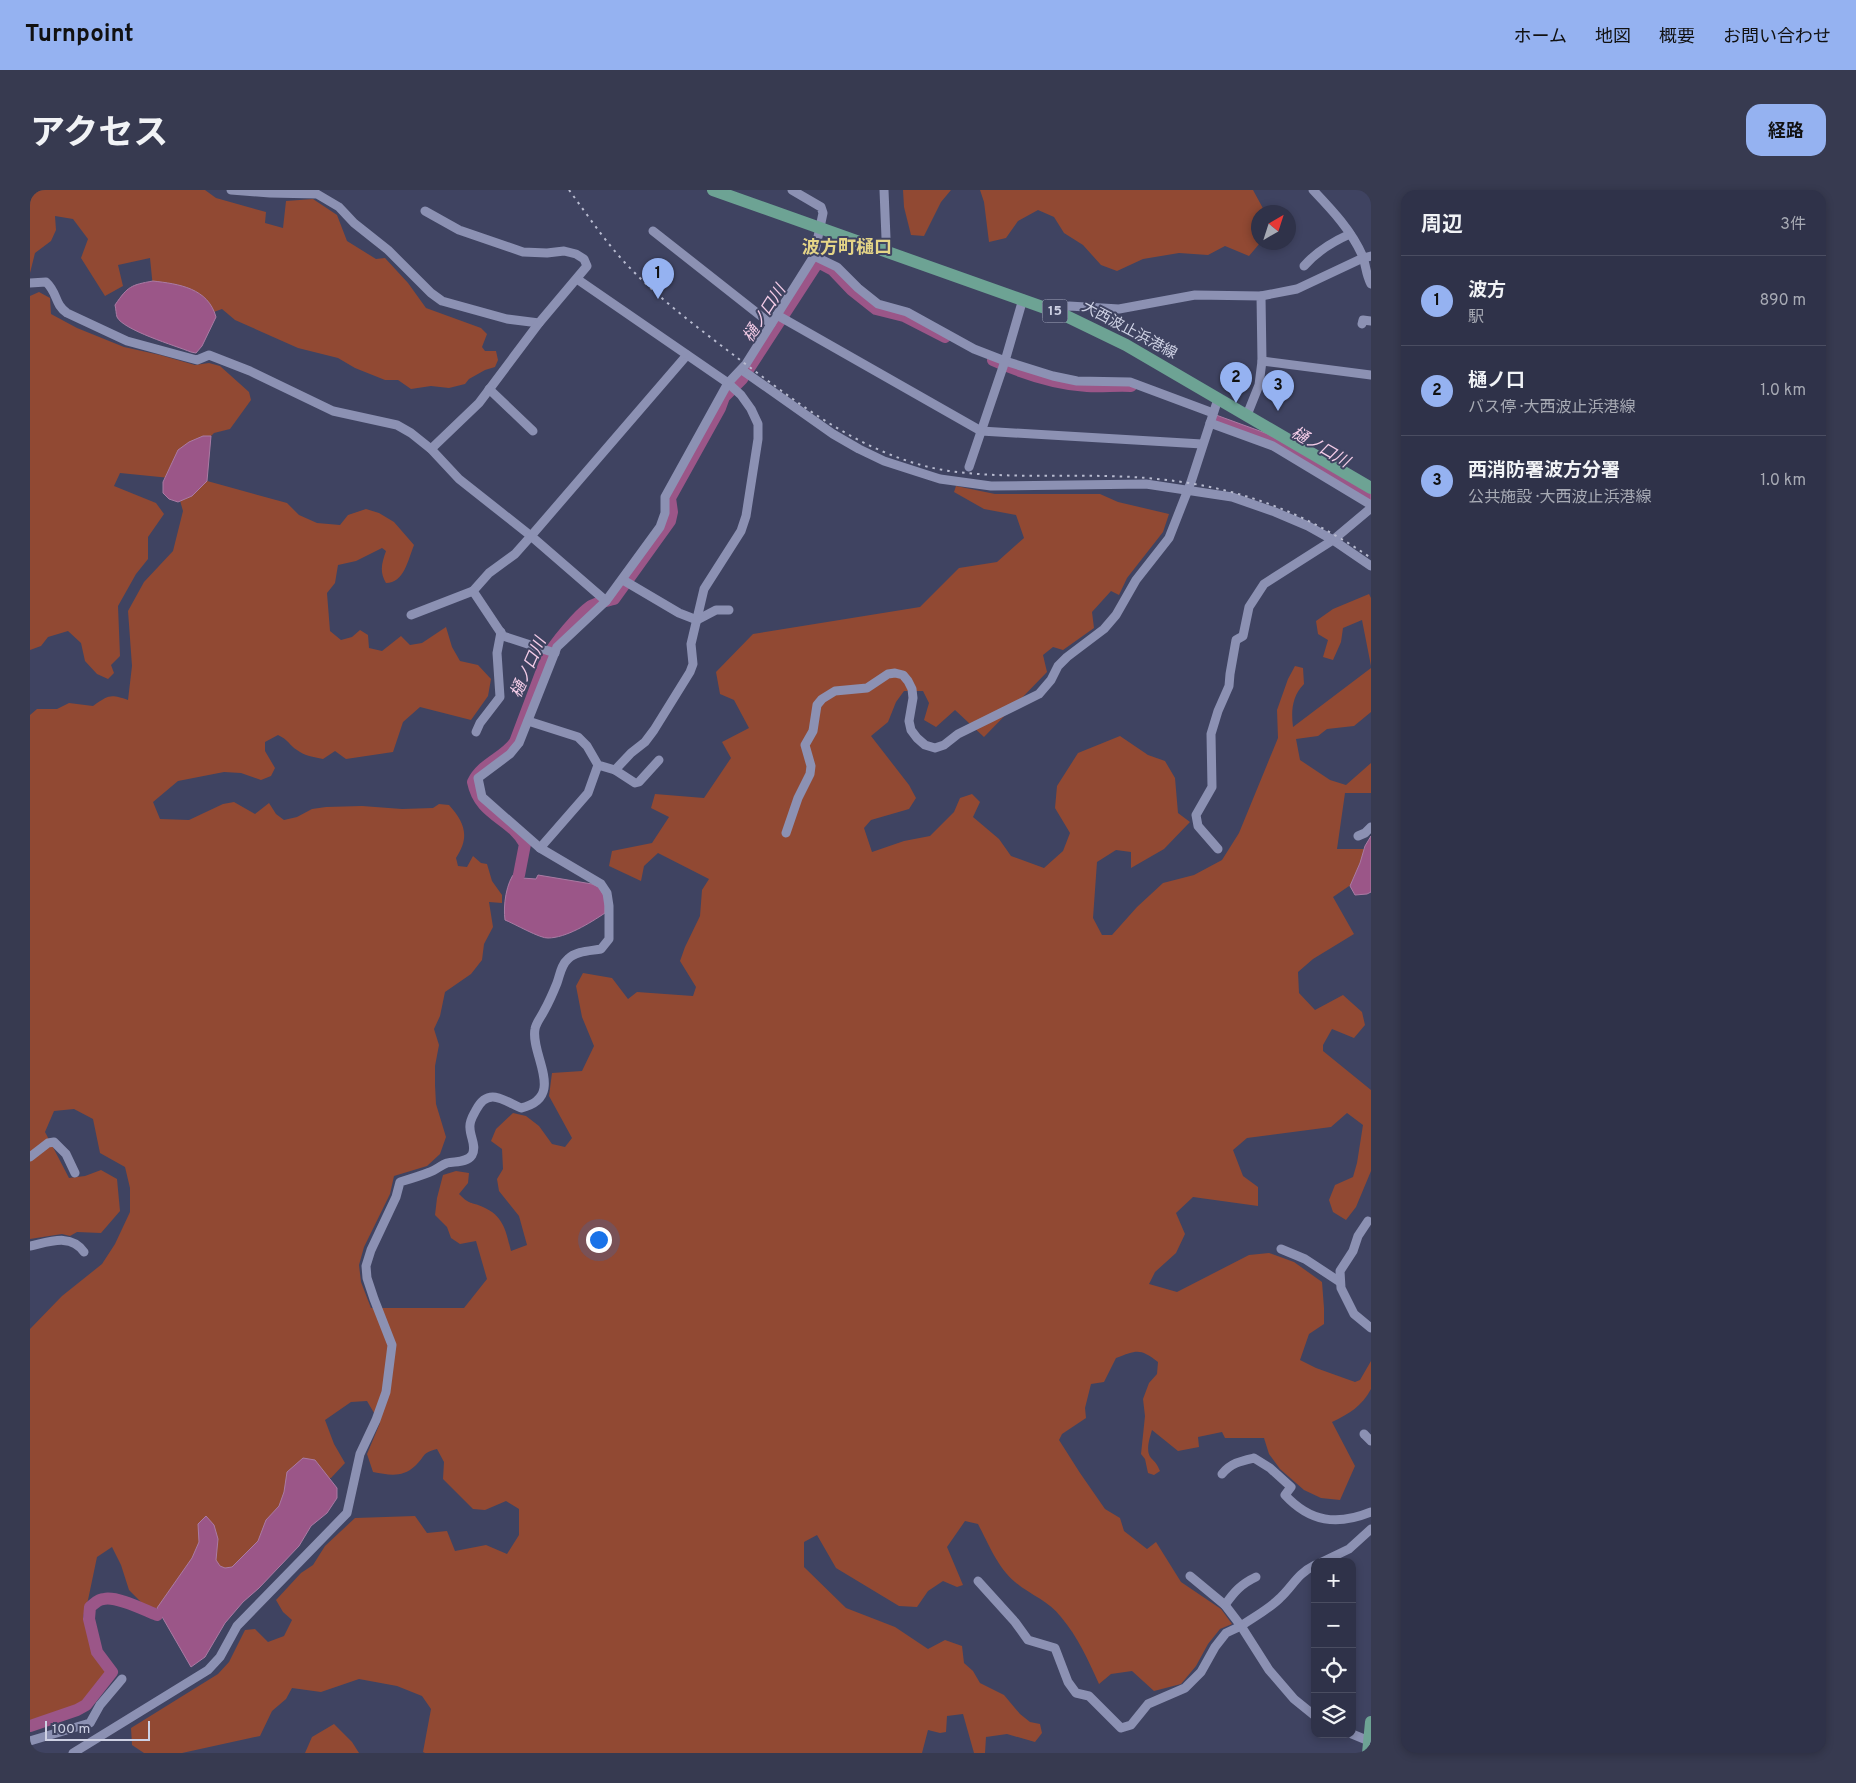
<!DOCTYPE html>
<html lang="ja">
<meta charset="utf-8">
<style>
body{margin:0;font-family:Overpass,"Noto Sans JP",sans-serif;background:#373a50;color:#f1f3f6}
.controls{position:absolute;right:15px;bottom:15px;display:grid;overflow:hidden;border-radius:10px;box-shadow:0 2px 8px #0003}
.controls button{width:45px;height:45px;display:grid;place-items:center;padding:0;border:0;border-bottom:1px solid #4a4d61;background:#2f3249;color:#f1f3f6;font:25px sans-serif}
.compass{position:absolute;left:1221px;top:15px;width:45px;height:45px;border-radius:50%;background:#2f3249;box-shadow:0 2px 8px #0003;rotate:39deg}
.scale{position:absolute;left:15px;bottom:12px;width:105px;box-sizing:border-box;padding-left:5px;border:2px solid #ced1e4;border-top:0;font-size:14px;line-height:18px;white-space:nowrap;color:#ced1e4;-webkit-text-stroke:4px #3f4361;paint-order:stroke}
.you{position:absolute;left:568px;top:1049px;width:18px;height:18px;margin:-12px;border:4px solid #fff;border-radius:50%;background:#1a73e8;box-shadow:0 0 0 8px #1a73e833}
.badge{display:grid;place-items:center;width:32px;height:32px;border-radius:50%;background:#95b2f1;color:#111;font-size:16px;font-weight:700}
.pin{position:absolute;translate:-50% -41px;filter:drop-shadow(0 1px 2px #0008)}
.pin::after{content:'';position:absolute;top:26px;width:18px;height:15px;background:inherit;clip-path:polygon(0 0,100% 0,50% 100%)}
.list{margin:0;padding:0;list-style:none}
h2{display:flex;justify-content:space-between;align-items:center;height:65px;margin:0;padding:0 20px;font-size:21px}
h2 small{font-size:16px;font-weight:400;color:#a7aab4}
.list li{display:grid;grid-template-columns:32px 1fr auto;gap:15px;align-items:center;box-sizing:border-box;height:90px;padding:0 20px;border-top:1px solid #4a4d61}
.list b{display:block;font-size:19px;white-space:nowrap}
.list p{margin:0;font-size:16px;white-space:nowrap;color:#a7aab4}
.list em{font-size:16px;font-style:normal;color:#a7aab4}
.icon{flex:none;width:28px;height:28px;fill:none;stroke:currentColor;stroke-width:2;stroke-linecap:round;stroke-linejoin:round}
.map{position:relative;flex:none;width:1341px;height:1563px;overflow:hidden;border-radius:15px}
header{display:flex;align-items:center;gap:30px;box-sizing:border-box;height:70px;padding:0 25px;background:#95b2f1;color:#111}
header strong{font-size:24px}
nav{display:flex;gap:28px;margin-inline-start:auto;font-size:18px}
.intro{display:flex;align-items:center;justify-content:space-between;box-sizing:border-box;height:120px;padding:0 30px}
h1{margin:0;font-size:35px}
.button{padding:12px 22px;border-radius:15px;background:#95b2f1;color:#111;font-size:18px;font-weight:700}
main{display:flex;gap:30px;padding:0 30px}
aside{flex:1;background:#2f3249;border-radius:15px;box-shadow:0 2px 8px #0003}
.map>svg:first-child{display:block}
.green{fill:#914933}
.water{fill:#9b5688;stroke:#aa7ba4}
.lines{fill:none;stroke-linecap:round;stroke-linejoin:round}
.river{stroke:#9b5688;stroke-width:12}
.minor{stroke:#8c91b3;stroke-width:9}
.major{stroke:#6da394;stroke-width:12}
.rail{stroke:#b8bbd0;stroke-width:2;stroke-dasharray:2.5 5;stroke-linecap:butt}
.labels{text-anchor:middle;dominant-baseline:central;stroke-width:4;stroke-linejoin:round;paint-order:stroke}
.shield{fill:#3f4361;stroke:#a3a6bd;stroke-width:1}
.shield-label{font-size:14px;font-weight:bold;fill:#ced1e4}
.street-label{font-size:15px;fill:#ced1e4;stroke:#3f4361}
.water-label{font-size:16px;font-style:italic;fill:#f5cde8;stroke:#3f4361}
.quarter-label{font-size:18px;font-weight:bold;fill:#e5d587;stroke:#3f4361}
</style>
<header>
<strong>Turnpoint</strong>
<nav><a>ホーム</a><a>地図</a><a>概要</a><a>お問い合わせ</a></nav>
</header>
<div class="intro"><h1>アクセス</h1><a class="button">経路</a></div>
<main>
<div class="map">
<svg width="1341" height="1563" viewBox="0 0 1341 1563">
<rect width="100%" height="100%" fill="#3f4361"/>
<g class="green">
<polygon points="0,0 175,0 186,8 236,22 235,33 253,38 256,11 283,9 307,25 317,51 346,69 355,68 378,93 396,118 451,138 457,144 452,157 455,161 466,161 468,170 465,177 455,180 439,189 435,194 419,198 401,196 381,199 368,190 355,190 325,178 308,168 268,158 205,130 192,119 181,123 123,98 120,68 88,75 93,96 75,106 51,68 58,49 43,29 25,26 26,40 21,51 5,63 0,83"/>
<polygon points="873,0 921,0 911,12 894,46 881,45 874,17"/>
<polygon points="950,0 1223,0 1235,22 1228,22 1230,53 1219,66 1195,56 1178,65 1149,63 1113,69 1087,81 1071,75 1053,55 1034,43 1024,27 1008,20 988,31 976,48 959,52 954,12"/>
<polygon points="9,102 20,108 21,124 47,138 94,157 130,165 165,175 179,173 190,176 219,202 221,210 200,239 184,243 140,288 90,283 84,296 126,313 134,324 118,347 118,369 106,384 88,416 90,466 81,475 84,483 78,489 67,484 55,471 51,453 38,441 18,447 11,456 0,460 0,106"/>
<path d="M 170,289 L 257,313 L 269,325 L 287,333 L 310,335 L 318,325 L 336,319 L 349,323 L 364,332 L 384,355 C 378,370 374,393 356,393 C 349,381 352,373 356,361 L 352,358 L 326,371 L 308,375 L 305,393 L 297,403 L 300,441 L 311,450 L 322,447 L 330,440 L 338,445 L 339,458 L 352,461 L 371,446 L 380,455 L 392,453 L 416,437 L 422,457 L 430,471 L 448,475 L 461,489 L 458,506 L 441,530 L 390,517 L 373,532 L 363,562 L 316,569 L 305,561 L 293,569 C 283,567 275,566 267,560 C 259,555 259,550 248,545 L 235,552 L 235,561 L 245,578 L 241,586 L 231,590 L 211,583 L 194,582 L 148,591 L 123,612 L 130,629 L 159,630 L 193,614 L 204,612 L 225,624 L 239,613 L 246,624 L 254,630 L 267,627 L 282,619 L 296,617 L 332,616 L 372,619 L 403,618 L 409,614 L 419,615 C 435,633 440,647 426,668 L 428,676 L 437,677 L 443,666 L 451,673 L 457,674 L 462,691 L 472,705 L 472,713 L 459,712 L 463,737 L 454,754 L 452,770 L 441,784 L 415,802 L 410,826 L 404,839 L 409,855 L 405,876 L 405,895 L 406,914 L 416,947 L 410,964 L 397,976 L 364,986 L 360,1004 L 334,1057 L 329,1075 L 331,1092 L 341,1118 L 434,1118 L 457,1089 L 446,1051 L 430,1054 L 421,1048 L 417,1037 L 405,1025 L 407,1008 L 413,985 L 426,981 L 439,983 L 438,993 L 429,1004 C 441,1016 440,1011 453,1017 C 474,1026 476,1042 481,1061 L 497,1055 L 489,1026 L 469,1001 L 467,989 L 473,979 L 472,959 L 461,951 L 466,939 L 483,923 L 496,926 L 509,936 L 522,954 L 535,957 L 542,948 L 519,906 L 522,883 L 552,881 L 564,856 L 552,827 L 546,796 L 553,783 L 582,788 L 598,809 L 607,802 L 663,806 L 666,797 L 650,771 L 655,757 L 670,726 L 672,700 L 679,689 L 628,663 L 614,676 L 611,691 L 579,676 L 582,661 L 622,653 L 639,627 L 621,618 L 625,604 L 674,608 L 701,568 L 692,552 L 719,538 L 704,510 L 690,504 L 686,482 L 723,444 L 890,417 L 929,378 L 967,372 L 994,348 L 986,325 L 954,319 L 924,302 L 926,296 L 965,304 L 1070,304 L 1088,312 L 1139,324 L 1133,342 L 1097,388 L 1089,405 L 1081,401 L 1062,422 L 1064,438 L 1033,460 L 1023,457 L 1013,465 L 1017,482 L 954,547 L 925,520 L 906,537 L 894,530 L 899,513 L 893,501 L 874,501 L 866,512 L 858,532 L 841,546 L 879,595 L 886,608 L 879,619 L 841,630 L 834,638 L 842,662 L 874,651 L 900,646 L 924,622 L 930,608 L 942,604 L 950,612 L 943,627 L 969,649 L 981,666 L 1014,678 L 1033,661 L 1040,643 L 1025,618 L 1027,596 L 1048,563 L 1090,546 L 1118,565 L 1135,571 L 1145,588 L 1148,623 L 1160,632 L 1134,659 L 1101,678 L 1101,662 L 1086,660 L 1067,672 L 1063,728 L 1072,745 L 1082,745 L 1107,717 L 1133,693 L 1164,685 L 1192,670 L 1209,643 L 1248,548 L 1247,520 L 1258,489 L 1265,476 L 1273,478 L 1274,494 C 1262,506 1261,521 1263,537 L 1341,478 L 1341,522 L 1324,536 L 1297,539 L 1288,546 L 1266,549 L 1270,570 L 1300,590 L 1316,595 L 1341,573 L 1341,603 L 1315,603 L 1307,659 L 1336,659 L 1325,692 L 1303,707 L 1324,744 L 1283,769 L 1268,782 L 1269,803 L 1285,820 L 1313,805 L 1332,822 L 1335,835 L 1324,848 L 1302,839 L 1293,855 L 1293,861 L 1341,900 L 1341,981 L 1326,1017 L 1316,1030 L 1303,1022 L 1299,1010 L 1305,995 L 1323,987 L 1327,973 L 1333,935 L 1317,923 L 1301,937 L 1217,948 L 1203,960 L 1213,986 L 1228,997 L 1228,1016 L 1163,1007 L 1146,1023 L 1155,1044 L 1146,1063 L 1125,1082 L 1119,1094 L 1147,1102 L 1219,1065 L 1239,1063 L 1264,1072 L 1292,1092 L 1294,1118 L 1294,1134 L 1279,1144 L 1270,1170 L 1286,1178 L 1325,1192 L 1330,1190 L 1341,1171 L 1341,1199 C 1332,1216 1319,1224 1302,1232 L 1325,1276 L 1310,1310 L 1291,1308 L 1274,1300 L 1250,1279 L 1239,1264 L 1234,1248 L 1195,1248 L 1192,1242 L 1168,1247 L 1169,1257 L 1148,1261 L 1122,1240 C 1120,1247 1115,1261 1121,1268 C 1126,1273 1127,1274 1130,1281 L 1124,1285 L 1118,1283 L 1115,1269 L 1111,1264 L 1115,1226 L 1113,1209 L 1119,1193 L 1127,1184 L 1128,1172 C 1110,1158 1107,1160 1086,1168 L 1074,1192 L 1061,1194 L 1055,1218 L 1056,1228 L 1032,1244 L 1029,1250 L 1050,1283 L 1075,1319 L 1090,1328 L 1094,1341 L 1117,1359 L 1126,1352 L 1151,1392 L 1191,1419 L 1202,1434 L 1190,1439 L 1178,1454 L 1166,1476 L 1151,1494 L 1124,1501 L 1102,1481 L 1081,1484 L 1069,1494 C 1058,1470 1048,1447 1031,1427 C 1019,1411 1000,1405 985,1392 C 968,1378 958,1353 948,1334 L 935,1331 L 917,1357 L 933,1395 L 927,1397 L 913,1391 L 898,1401 L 887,1417 L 869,1416 L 806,1378 L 787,1345 L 774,1352 L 774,1377 L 816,1418 L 865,1437 L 898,1459 L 915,1450 L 932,1456 L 934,1473 L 943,1481 L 950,1493 L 974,1505 L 990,1524 L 1000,1532 L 1010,1534 L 1012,1543 L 1005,1552 L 977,1544 L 956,1547 L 955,1563 L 944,1563 L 933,1524 L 917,1526 L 916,1542 L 910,1543 L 898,1540 L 892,1563 L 395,1563 L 393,1562 L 401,1519 L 392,1506 L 367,1496 L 329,1489 L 291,1502 L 262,1498 L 256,1509 L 242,1521 L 230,1546 L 152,1563 L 114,1563 L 102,1555 L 101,1538 L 188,1484 L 199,1472 L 215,1440 L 225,1439 L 238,1452 L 254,1446 L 262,1430 L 253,1422 L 246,1410 L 271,1383 L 283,1375 L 295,1356 L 325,1328 L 385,1326 L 397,1343 L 417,1341 L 425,1361 L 456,1355 L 477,1364 L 489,1345 L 489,1319 L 476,1311 L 455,1320 L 443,1319 L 413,1289 L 414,1272 L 407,1259 C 391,1263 396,1266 385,1276 C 372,1288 359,1285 343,1282 L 337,1264 L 350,1233 L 337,1211 L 321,1212 L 295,1230 L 304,1254 L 315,1273 L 301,1288 L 280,1287 L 239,1353 L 136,1421 L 114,1415 L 99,1400 L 91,1375 L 82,1357 L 67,1367 L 58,1410 L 53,1427 L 62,1463 L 78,1481 L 55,1509 L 42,1519 L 0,1530 L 0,1139 L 32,1106 L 72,1074 L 85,1054 L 100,1022 L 100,998 L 95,977 L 70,963 L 63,929 L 44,919 L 24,921 L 15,942 L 39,988 L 55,986 L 71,980 L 87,989 L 90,1021 L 71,1043 L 47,1042 L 40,1046 L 32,1044 L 0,1049 L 0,525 L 7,519 L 27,519 L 39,513 L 63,516 C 79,505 80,504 98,510 L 102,476 L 98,421 L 114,392 L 143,361 L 153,321 L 149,307 Z"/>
<polygon points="1339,404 1341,408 1341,476 1332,430 1313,438 1311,452 1303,470 1293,467 1298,450 1288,444 1286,431 1303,419"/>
<polygon points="304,1534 322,1552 329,1563 275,1563 282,1547"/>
</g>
<g class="water">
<path d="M 123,91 C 149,94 178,98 186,127 L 172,156 L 166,163 L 161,162 C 146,156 93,140 87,127 C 86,124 86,119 85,115 C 98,96 101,95 123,91 Z"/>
<polygon points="1186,225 1238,244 1341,303 1341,312 1287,281 1184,232"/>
<polygon points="173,246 181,246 177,291 162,306 148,312 139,309 133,303 133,292 148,260 159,252"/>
<polygon points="1341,646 1341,702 1337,704 1325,705 1320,696 1330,673 1335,656"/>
<path d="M 486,681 L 493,683 L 492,688 L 506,689 L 508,685 L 562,694 L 569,697 L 575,708 L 575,723 C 560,733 536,748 518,748 C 511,749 483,733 475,730 C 473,716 476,692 486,681 Z"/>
<polygon points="273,1268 285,1270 307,1298 307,1308 297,1323 281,1336 269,1356 229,1398 213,1412 195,1433 175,1467 161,1477 127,1418 162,1368 169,1352 168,1334 176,1326 184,1335 188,1349 186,1370 190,1376 195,1378 202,1377 228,1351 236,1330 249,1316 254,1302 257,1282"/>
</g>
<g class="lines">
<g class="river">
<path d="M 963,170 C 992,183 1025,194 1057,196 C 1072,197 1087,195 1101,196"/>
<path d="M 489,685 L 495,654 C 480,627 450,626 443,592 C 452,573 474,568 485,552 L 517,467 C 525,453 548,425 561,416 C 568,412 576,411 584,409 L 640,331 L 642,322 L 640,308 L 690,218 L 694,207 L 712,189 L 788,72 L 803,80 L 822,100 L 846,119 L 874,126 L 915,147"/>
<path d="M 0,1536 L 47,1520 L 56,1515 L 82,1482 L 67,1462 L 59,1429 L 60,1417 C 64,1414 68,1409 74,1409 C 87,1406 114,1420 127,1425"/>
</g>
<g class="minor">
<polyline points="201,0 240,3 287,4 309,17 324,33 358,60 401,103 412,111 477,129 509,133"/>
<path d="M 1283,0 C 1302,20 1322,41 1333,67 C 1336,76 1336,85 1341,94"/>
<polyline points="395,21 429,40 493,62 517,63 534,61 546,64 554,69 557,76 509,133 449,213 401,259"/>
<polyline points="623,41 741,134"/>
<polyline points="854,60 856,48 854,0"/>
<polyline points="784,66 807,77 828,98 848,114 877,122 944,159 975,171 1023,186 1047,191 1100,192 1183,223"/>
<path d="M 1274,76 C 1287,61 1302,52 1320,44"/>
<path d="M 0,93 L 16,92 C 28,103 24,114 37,123 L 97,151 L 167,170 L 179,165 L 220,181 L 303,221 L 367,235 L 381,243 L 401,259 L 429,289 L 501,346 L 485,364 L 459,383 L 443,401 L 473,446 L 525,463"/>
<polyline points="1231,106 1267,99 1333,68 1341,66"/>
<polyline points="1032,124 1035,118 1039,116 1089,119 1165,105 1231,106 1232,171 1229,195 1217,225"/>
<polyline points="747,125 951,241 1172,254"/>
<polyline points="1332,134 1333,130 1341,131"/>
<polyline points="1232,171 1341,185"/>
<polyline points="712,180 803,244 829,259 854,271 885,281 910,289 961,296 1116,294 1202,307 1245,322 1278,336 1303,350 1341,376"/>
<polyline points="459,199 503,241"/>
<polyline points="1180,233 1243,256 1341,315"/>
<polyline points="939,277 975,171 993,109"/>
<polyline points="593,390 649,423 667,430 686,420 699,420"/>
<polyline points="576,411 501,346 657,165"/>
<polyline points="381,425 443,401"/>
<polyline points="498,531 548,547 557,556 568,575 585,580 601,563 615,552 624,540 660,482 663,474 661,454 674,399 711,341 716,326 728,249 728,234 721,219 711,205 698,193 547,89"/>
<polyline points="446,542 450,533 470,507 467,463 471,442"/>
<polyline points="585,580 605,593 609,592 629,570"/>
<polyline points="756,643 768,608 780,584 781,576 775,555 783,541 787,515 792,509 805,501 837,498 858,484 865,483 873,485 878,491 882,499 883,508 879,531 881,540 887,548 895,555 905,558 914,555 928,544 1009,504 1021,490 1028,476 1037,467 1074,439 1086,425 1106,390 1139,348 1161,292 1188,209"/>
<polyline points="1328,646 1335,643 1341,637"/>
<polyline points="510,658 558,603 568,575"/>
<polyline points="1188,659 1168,636 1166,625 1182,597 1181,544 1188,521 1199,496 1200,484 1206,450 1213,446 1219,417 1234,394 1303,350 1341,318"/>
<polyline points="0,967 18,953 24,952 36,964 45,983"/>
<polyline points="1338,1031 1328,1046 1323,1061 1310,1081 1311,1098 1324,1124 1341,1138"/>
<path d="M 0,1056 C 19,1052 41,1043 54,1062"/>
<polyline points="1251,1059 1275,1069 1310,1092"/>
<polyline points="1334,1244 1341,1251"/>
<path d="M 1192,1284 C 1201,1273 1211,1271 1224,1268 L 1240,1278 L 1261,1297 L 1255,1305 C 1280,1332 1307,1336 1341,1322"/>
<polyline points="1292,1372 1319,1359 1341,1339"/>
<path d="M 1160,1386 L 1195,1415 L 1211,1436 C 1224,1427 1239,1419 1250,1408 C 1263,1396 1267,1384 1285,1375"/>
<polyline points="948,1391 985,1432 998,1450 1025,1458 1038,1492 1046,1503 1059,1506 1091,1538 1101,1535 1118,1514 1155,1498 1171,1482 1185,1457 1196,1443 1211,1436 1239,1480 1264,1509 1285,1526"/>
<path d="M 1195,1415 C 1204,1402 1211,1394 1226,1387"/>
<polyline points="1322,1544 1339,1551"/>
<polyline points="0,1551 60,1533 70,1515 92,1489"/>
<path d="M 43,1563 L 178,1480 L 190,1467 L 207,1436 L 317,1323 L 330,1264 L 346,1230 L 356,1202 L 362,1155 L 344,1109 L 337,1088 L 336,1076 L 341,1060 L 366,1007 L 370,992 C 380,989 390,986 400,982 C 406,980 411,975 417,973 C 425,971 437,973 442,965 C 447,956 440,947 440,938 C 439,931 443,926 446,920 C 458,897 473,910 491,918 C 537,907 500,865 505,839 C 506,833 511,827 514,821 C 519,812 523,803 527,793 C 530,785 531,775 538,769 C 546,761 560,761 571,759 L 579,749 L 579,716 L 577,703 L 571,694 L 510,658 L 452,607 L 448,588 L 480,564 L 489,553 L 527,457 L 576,411 L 630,337 L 635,323 L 635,307 L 698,193 L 716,174 L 784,66 L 793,23 L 791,17 L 762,0"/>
</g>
<g class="major">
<polyline points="683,0 1032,124 1096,155 1341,298"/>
<polyline points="1338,1563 1341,1532"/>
</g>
<path class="rail" d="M 539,0 C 559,27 578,56 602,80 C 632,111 667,137 701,163 C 766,212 835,268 919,281 C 971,288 1024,285 1076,286 C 1178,288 1257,310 1341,368"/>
</g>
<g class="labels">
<rect class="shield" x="1012.5" y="109.5" width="25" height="23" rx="4"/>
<g class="shield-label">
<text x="1025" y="121">15</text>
</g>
<g class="street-label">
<text transform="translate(1099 141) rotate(28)">大西波止浜港線</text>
</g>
<g class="water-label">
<text transform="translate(735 124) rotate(-57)">樋ノ口川</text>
<text transform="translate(1290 258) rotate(30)">樋ノ口川</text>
<text transform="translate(499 478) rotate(-66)">樋ノ口川</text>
</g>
<g class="quarter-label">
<text x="817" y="58">波方町樋口</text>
</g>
</g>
</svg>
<div class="controls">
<button>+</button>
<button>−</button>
<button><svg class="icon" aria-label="locate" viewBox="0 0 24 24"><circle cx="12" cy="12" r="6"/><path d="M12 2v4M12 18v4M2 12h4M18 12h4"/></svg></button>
<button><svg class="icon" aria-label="layers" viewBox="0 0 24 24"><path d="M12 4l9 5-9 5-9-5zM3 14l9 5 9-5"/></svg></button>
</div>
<svg class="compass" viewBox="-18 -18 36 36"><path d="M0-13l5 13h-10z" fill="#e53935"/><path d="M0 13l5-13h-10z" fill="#a7aab4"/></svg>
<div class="scale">100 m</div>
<div class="you"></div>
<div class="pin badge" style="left:628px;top:109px">1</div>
<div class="pin badge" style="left:1206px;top:213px">2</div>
<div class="pin badge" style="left:1248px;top:221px">3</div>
</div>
<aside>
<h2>周辺<small>3件</small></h2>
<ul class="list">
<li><span class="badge">1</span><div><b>波方</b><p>駅</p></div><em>890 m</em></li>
<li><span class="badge">2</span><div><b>樋ノ口</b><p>バス停 · 大西波止浜港線</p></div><em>1.0 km</em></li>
<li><span class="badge">3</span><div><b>西消防署波方分署</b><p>公共施設 · 大西波止浜港線</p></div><em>1.0 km</em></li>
</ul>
</aside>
</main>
